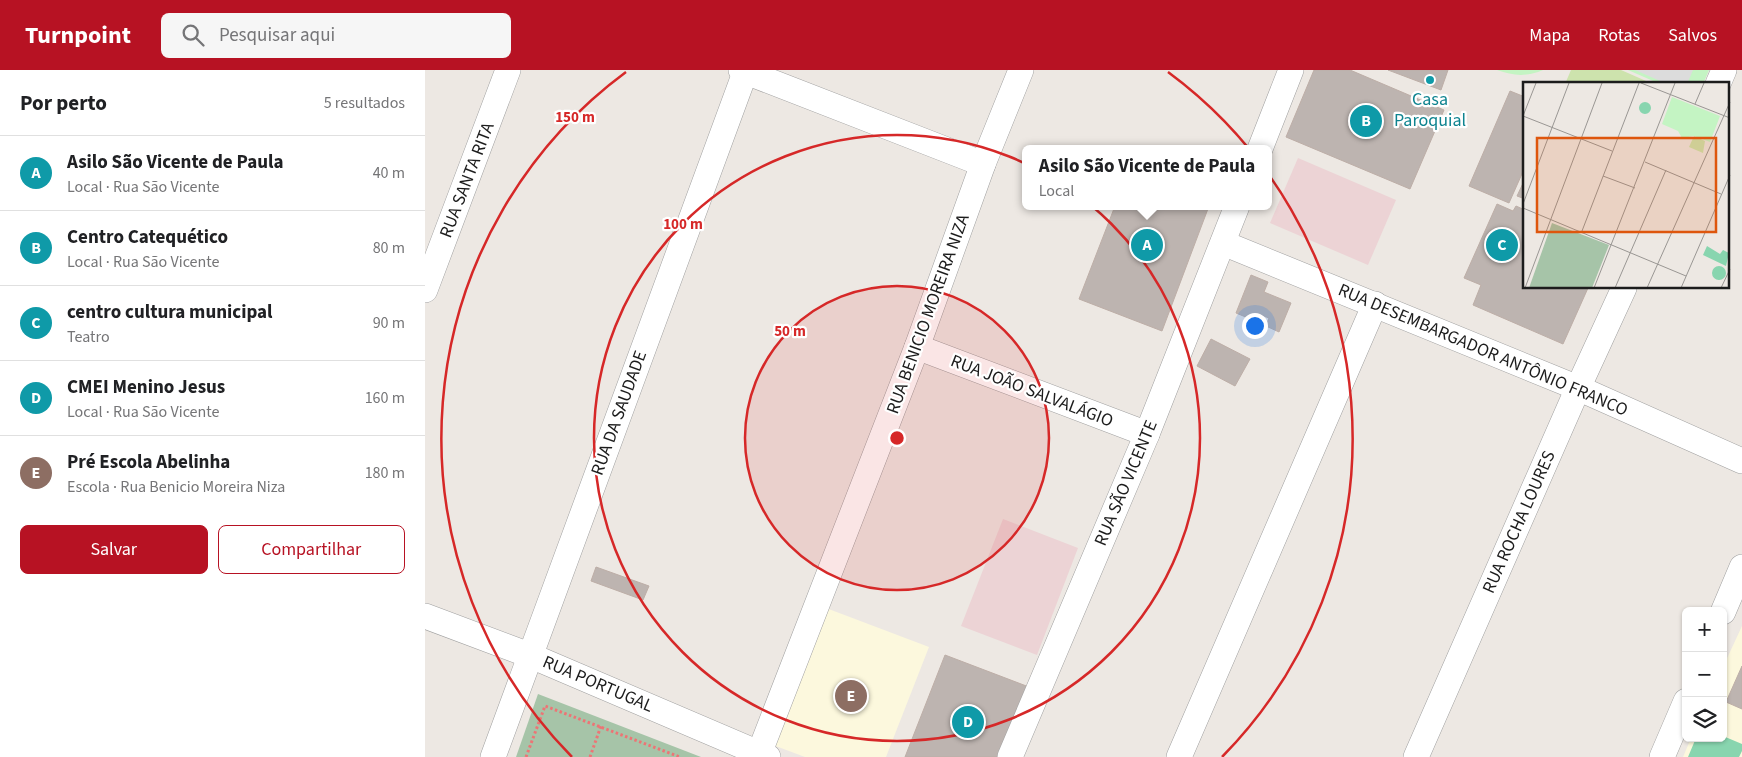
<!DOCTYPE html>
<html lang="pt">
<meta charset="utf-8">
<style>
body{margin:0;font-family:"Source Sans 3",sans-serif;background:#f6f6f6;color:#202124}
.controls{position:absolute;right:15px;bottom:15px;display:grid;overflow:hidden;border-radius:8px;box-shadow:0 1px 4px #0004}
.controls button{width:45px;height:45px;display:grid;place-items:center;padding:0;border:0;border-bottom:1px solid #e0e0e0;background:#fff;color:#202124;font:25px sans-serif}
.you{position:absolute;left:829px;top:255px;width:18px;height:18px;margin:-12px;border:4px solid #fff;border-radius:50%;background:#1a73e8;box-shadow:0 0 0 8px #1a73e833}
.badge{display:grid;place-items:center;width:32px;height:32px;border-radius:50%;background:#b71223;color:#fff;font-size:16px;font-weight:700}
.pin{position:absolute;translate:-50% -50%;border:2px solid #fff;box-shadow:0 1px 5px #0006}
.popup{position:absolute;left:597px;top:75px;width:250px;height:65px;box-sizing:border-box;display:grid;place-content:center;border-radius:8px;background:#fff;filter:drop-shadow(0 1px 4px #0005);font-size:16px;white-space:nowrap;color:#757577}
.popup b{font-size:19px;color:#202124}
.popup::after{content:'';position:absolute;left:50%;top:100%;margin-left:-10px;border:10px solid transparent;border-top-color:#fff}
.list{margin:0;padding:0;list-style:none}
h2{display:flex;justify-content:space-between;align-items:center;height:65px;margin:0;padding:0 20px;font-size:21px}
h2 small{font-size:16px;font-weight:400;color:#757577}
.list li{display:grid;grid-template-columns:32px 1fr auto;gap:15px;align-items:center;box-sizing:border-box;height:75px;padding:0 20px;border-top:1px solid #e0e0e0}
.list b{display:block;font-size:19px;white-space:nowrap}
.list p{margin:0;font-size:16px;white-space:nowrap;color:#757577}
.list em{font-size:16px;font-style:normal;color:#757577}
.actions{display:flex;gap:10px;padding:15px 20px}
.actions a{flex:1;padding:11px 0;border:1px solid #b71223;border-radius:8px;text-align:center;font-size:18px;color:#b71223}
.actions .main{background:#b71223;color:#fff}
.icon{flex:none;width:28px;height:28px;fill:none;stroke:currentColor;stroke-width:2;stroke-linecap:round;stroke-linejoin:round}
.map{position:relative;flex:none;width:1317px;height:687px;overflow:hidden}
header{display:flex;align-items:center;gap:30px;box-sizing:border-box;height:70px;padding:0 25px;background:#b71223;color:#fff}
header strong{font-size:24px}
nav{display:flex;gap:28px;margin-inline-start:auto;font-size:18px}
.search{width:350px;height:45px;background:#f6f6f6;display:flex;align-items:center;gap:12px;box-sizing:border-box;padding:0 18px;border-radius:8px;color:#757577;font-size:19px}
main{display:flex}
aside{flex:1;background:#fff}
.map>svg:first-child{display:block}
.commercial{fill:#ecd3d5}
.education{fill:#fcf8dd}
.grass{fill:#cde3ad}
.cemetery{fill:#a6c4a8}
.park{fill:#c4f4c3}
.pitch{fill:#88d5af}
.parking{fill:#dcdcdc}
.building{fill:#bdb4b0;stroke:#bdaea7}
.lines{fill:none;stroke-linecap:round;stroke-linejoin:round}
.minor-casing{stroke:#a0a0a0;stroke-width:26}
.path{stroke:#ed7475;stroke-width:3;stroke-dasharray:2.5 2.5;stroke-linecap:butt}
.minor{stroke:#fff;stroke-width:25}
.ring{fill:none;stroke:#d62828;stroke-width:2.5}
.culture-dot{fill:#0f9aa8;stroke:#fff;stroke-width:2}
.labels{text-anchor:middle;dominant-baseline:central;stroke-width:4.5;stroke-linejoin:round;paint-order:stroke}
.culture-label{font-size:18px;fill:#0d838f;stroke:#fff}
.street-label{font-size:18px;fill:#1c1c1c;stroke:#fff}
.inset-road{fill:none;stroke:#999693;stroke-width:1}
.view{fill:#de560d;fill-opacity:0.15;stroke:#de560d;stroke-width:2.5}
.inset-edge{fill:none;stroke:#1c1c1c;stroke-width:2.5}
.centre{fill:#d62828;stroke:#fff;stroke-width:2.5}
.ring-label{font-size:15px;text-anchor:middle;font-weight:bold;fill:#d62828;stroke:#fff;stroke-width:4.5;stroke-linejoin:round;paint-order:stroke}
</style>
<header>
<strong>Turnpoint</strong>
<div class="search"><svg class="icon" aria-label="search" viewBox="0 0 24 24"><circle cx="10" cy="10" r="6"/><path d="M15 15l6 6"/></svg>Pesquisar aqui</div>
<nav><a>Mapa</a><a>Rotas</a><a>Salvos</a></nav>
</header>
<main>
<aside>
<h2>Por perto<small>5 resultados</small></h2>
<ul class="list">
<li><span class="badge" style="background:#0f9aa8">A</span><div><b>Asilo São Vicente de Paula</b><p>Local · Rua São Vicente</p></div><em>40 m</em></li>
<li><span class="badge" style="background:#0f9aa8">B</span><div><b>Centro Catequético</b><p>Local · Rua São Vicente</p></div><em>80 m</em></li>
<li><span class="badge" style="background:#0f9aa8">C</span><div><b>centro cultura municipal</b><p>Teatro</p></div><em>90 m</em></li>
<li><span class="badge" style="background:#0f9aa8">D</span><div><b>CMEI Menino Jesus</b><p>Local · Rua São Vicente</p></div><em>160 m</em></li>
<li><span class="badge" style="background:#8d6e63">E</span><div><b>Pré Escola Abelinha</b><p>Escola · Rua Benicio Moreira Niza</p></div><em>180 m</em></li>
</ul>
<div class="actions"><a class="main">Salvar</a><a>Compartilhar</a></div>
</aside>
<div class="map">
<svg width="1317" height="687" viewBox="0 0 1317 687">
<rect width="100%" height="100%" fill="#ede8e3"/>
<g class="commercial">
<polygon points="873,88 971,130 943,195 845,153"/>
<polygon points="578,449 653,478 612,585 536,556"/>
</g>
<g class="education">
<polygon points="401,538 504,577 461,687 380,687 348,675"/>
<polygon points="1317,556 1317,687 1258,687 1266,668 1298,668 1298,597"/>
</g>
<polygon class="grass" points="1146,0 1196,0 1228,14 1140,14"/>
<polygon class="cemetery" points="113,624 276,687 91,687"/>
<g class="park">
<path d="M 1072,0 L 1118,0 C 1102,7 1088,6 1072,0 Z"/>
<polygon points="1203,0 1284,0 1278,14 1235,14"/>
</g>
<polygon class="pitch" points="1298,666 1317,674 1317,681 1314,687 1263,687 1271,668 1298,668"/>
<polygon class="parking" points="1210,0 1268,0 1262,14 1242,14"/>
<g class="building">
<polygon points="889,0 925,0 1019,40 985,119 861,67"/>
<polygon points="963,0 1023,0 1016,20"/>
<polygon points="1085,21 1100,27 1100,97 1084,133 1044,116"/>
<polygon points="1100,109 1100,129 1092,126"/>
<polygon points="1072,134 1088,141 1091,136 1100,140 1100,218 1163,218 1138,274 1048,235 1056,215 1039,208"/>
<polygon points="690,136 784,136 737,261 654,229"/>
<polygon points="826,205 843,212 839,222 866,233 854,262 841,256 844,248 831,243 828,250 811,243"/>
<polygon points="786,269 825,289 810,316 772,296"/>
<polygon points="171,497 224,516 218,530 166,511"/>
<polygon points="520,585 604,617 578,687 480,687"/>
<polygon points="1317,596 1317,639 1301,632"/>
</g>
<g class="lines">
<g class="minor-casing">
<g id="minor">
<polyline points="316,0 558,94"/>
<polyline points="1293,14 1299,0"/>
<polyline points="835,79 866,0"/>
<polyline points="798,173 1153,318 1317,391"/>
<polyline points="0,220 83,0"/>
<polyline points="492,277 722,364"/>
<polyline points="1298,542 1317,497"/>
<polyline points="0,546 104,585 343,687"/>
<polyline points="334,684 492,277 558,94 596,0"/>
<polyline points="68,687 321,0"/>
<polyline points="585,687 722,364 812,136"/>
<polyline points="754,687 950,234"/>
<polyline points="991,687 1153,318 1199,218"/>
<polyline points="1237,687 1261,631"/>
</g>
</g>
<g class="path">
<polyline points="101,687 120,636 255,687"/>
<polyline points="165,687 176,656"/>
</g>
<use href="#minor" class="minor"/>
</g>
<circle cx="472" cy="368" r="152" fill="#d62828" fill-opacity=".12"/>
<g class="ring">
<circle cx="472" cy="368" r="152"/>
<circle cx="472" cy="368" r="303"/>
<path d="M147 687A455 455 0 0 1 201 2M743 2A455 455 0 0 1 797 687"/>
</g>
<circle class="culture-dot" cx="1005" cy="10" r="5"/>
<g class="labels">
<g class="culture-label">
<text x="1005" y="29">Casa<tspan x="1005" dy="21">Paroquial</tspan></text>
</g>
<g class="street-label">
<text transform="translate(42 110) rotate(-69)">RUA SANTA RITA</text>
<text transform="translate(503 244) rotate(-70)">RUA BENICIO MOREIRA NIZA</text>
<text transform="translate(1058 280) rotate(23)">RUA DESEMBARGADOR ANTÔNIO FRANCO</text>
<text transform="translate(607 321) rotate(21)">RUA JOÃO SALVALÁGIO</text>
<text transform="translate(194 343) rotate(-70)">RUA DA SAUDADE</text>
<text transform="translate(701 413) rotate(-67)">RUA SÃO VICENTE</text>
<text transform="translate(1094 452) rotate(-66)">RUA ROCHA LOURES</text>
<text transform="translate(173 614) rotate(23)">RUA PORTUGAL</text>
</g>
</g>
<g transform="translate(1098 12)">
<rect width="206" height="206" fill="#ede8e3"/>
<path d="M 171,54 L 182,59 L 180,71 L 166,65 Z" fill="#cde3ad"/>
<path d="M 29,141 L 86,163 L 69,206 L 6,206 Z" fill="#a6c4a8"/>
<path d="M 149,15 L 197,34 L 187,60 L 171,54 L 159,56 L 155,49 L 139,42 Z" fill="#c4f4c3"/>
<path d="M116 26a6 6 0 1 1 12 0a6 6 0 1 1-12 0ZM 184,164 L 197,172 L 200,168 L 206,171 L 203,184 L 180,173 ZM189 191a7 7 0 1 1 14 0a7 7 0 1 1-14 0Z" fill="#88d5af"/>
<path class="inset-road" d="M 118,1 L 207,36M 172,22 L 181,1M 0,34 L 89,69M 0,34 L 13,1M 122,80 L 198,112M 80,94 L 112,106M 0,122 L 46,1M 0,126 L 163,194M 59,149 L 116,1M 2,206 L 79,1M 71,206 L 152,1M 92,206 L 143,88M 124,206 L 207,20M 158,206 L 207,93M 198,206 L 207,187"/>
<path class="view" d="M 14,56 L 193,56 L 193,150 L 14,150 Z"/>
<rect width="206" height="206" class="inset-edge"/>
</g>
<circle cx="472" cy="368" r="8" class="centre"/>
<g class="ring-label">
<text x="150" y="52">150 m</text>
<text x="258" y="159">100 m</text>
<text x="365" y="266">50 m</text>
</g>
</svg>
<div class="controls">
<button>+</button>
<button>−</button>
<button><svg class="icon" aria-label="layers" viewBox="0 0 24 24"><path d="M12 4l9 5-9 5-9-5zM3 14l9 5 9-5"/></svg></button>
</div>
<div class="you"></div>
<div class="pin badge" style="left:722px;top:175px;background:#0f9aa8">A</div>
<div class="popup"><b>Asilo São Vicente de Paula</b>Local</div>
<div class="pin badge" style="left:941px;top:51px;background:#0f9aa8">B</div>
<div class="pin badge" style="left:1077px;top:175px;background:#0f9aa8">C</div>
<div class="pin badge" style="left:543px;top:652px;background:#0f9aa8">D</div>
<div class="pin badge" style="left:426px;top:626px;background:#8d6e63">E</div>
</div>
</main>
